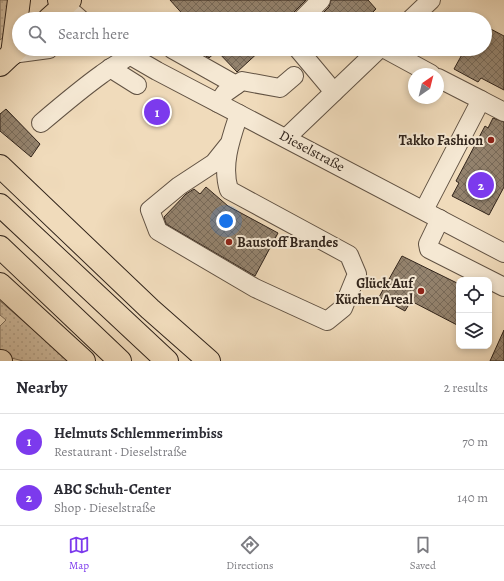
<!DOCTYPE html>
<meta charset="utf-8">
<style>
body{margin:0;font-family:Alegreya,serif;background:#f2f2f3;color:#2b2b33}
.controls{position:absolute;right:12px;bottom:12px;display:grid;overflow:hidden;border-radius:8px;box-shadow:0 2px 6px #0003}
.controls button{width:36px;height:36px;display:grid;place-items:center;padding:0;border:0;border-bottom:1px solid #e1e1e2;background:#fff;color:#2b2b33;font:20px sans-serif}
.compass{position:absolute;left:408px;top:68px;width:36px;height:36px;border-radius:50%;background:#fff;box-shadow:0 2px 6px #0003;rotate:35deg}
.you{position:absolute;left:226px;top:221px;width:14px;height:14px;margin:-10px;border:3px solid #fff;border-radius:50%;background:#1a73e8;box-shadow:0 0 0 6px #1a73e833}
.badge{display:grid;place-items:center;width:26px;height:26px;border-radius:50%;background:#7c3aed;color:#fff;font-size:13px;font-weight:700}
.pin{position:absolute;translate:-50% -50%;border:2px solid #fff;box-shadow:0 1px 4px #0006}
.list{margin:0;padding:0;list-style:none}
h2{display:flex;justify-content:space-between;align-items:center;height:52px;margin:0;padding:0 16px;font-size:17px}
h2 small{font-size:13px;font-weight:400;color:#7c7c81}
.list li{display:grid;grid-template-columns:26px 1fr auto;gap:12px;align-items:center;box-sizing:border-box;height:56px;padding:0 16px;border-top:1px solid #e1e1e2}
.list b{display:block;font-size:15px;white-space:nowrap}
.list p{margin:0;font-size:13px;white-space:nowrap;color:#7c7c81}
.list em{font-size:13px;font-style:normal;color:#7c7c81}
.icon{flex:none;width:22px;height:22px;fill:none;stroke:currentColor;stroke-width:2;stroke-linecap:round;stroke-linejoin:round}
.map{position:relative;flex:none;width:504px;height:361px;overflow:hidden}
.search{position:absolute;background:#fff;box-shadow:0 2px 6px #0003;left:12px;right:12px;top:12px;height:44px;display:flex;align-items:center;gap:10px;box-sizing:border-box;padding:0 14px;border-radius:22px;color:#7c7c81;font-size:15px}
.sheet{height:164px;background:#fff}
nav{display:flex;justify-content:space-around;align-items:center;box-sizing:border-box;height:56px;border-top:1px solid #e1e1e2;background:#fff;font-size:11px;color:#7c7c81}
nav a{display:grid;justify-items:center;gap:2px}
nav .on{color:#7c3aed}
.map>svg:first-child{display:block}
.grass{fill:url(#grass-dots);stroke:#80705e}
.building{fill:url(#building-cross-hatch);stroke:#31241b}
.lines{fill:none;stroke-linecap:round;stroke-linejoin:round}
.minor-casing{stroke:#615243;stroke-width:20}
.major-casing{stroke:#31241b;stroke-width:24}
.highway-casing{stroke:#31241b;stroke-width:24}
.minor{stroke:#f5e8d3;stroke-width:18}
.major{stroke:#f0dbbb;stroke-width:22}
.highway{stroke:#f0dbbb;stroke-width:22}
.poi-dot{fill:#8f2418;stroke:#f5e8d3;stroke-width:1.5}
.labels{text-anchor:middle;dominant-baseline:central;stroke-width:4;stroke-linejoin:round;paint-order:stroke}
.poi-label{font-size:14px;font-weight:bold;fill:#31241b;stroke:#f5e8d3;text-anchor:end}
.street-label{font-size:14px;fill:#31241b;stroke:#f5e8d3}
</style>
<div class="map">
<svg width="504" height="361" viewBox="0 0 504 361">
<defs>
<pattern id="grass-dots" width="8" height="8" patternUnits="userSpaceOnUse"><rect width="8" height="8" fill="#d0bca0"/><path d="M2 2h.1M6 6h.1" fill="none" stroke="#b3a189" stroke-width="1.8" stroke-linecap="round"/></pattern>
<pattern id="building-cross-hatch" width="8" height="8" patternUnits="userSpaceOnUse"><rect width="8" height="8" fill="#94836e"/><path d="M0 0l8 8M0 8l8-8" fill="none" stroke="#796b5a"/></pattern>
</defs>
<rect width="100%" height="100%" fill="#f0dbbb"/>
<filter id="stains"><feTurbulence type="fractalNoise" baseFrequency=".005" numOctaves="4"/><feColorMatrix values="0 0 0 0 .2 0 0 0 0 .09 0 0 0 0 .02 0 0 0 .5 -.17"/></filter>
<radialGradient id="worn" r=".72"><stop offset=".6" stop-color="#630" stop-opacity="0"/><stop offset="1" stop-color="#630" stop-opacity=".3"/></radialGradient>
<g class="grass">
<polygon points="0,0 30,1 18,26 0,40"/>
<polygon points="0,301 69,361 23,361 0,355 0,326 6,320 0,315"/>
</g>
<g class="building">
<polygon points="170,0 306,0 294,12 292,19 187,19"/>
<polygon points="331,0 368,0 376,9 366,19 317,19 329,7"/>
<polygon points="485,26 504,36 504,90 481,78 478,82 454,69 465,49 485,49"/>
<polygon points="195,49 262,49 237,72 217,51 209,58"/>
<polygon points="6,109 40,144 31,157 0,131 0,114"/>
<polygon points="493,118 504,122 504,187 489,215 452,196 459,183 456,181 485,126 488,128"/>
<polygon points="206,187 228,206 278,233 255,276 166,224 164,217 186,194 194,189 200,194"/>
<polygon points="402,256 459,284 459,326 411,301 405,311 379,297"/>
<polygon points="504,330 504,361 490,361"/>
</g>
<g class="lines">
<g class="minor-casing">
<g id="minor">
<polyline points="64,5 80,19"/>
<polyline points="302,19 321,0"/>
<polyline points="411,19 431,0"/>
<polyline points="119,49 157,71 504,253"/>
<polyline points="172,49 236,85"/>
<polyline points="298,49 334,92"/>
<polyline points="385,49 431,74"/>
<polyline points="12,54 49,49"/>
<polyline points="110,68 137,85"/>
<polyline points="481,100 504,112"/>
<polyline points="218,103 225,93 242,81 280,88 294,76"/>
<path d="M 41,123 C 61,106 81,89 102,74 C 114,65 127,59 137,49"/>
<polyline points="286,138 379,49"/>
<path d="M 230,143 L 214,163 L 179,186 L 150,210 L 158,231 L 255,288 L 327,321 L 343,308 L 357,274 L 349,255 L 229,190 C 221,165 231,138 239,114"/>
<polyline points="424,210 481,100 438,78"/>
<polyline points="440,219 428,244 429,249 504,287"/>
</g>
</g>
<g class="major-casing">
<g id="major">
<polyline points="49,19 70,0"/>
<polyline points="0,65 19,47"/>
</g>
</g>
<g class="highway-casing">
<g id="highway">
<polyline points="59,0 64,5"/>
<polyline points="12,54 19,0"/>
<polyline points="0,166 150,309 209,361"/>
<polyline points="0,205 167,361"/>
<polyline points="0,247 120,361"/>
<polyline points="0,284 84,361"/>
<polyline points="0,361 1,361"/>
</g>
</g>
<use href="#minor" class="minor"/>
<use href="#major" class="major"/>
<use href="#highway" class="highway"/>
</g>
<g class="poi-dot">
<circle cx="491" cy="140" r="4"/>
<circle cx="229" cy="242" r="4"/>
<circle cx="421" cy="291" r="4"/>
</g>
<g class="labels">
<g class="poi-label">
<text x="483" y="140">Takko Fashion</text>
<text x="237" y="242" text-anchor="start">Baustoff Brandes</text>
<text x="413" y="283">Glück Auf<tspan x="413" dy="16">Küchen Areal</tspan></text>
</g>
<g class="street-label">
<text transform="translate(312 151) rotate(28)">Dieselstraße</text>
</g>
</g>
<rect width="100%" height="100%" filter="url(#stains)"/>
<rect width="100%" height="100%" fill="url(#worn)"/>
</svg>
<div class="controls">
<button><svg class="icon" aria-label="locate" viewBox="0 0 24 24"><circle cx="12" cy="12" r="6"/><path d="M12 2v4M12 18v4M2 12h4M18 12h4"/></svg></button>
<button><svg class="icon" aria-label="layers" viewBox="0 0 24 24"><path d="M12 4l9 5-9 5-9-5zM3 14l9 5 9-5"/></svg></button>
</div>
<svg class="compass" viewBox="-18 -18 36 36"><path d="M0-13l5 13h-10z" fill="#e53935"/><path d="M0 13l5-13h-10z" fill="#7c7c81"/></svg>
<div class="you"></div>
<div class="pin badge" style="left:157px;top:112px">1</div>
<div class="pin badge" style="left:481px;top:185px">2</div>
<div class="search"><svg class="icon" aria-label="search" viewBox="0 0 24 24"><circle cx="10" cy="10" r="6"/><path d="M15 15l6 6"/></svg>Search here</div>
</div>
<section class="sheet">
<h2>Nearby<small>2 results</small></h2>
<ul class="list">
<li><span class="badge">1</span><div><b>Helmuts Schlemmerimbiss</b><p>Restaurant · Dieselstraße</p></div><em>70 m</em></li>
<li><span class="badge">2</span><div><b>ABC Schuh-Center</b><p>Shop · Dieselstraße</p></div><em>140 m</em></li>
</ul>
</section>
<nav>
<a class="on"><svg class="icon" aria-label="map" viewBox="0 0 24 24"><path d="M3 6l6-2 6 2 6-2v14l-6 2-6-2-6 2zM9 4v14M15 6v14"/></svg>Map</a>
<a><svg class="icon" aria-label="directions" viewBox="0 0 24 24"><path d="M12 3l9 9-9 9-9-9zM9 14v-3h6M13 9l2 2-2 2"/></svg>Directions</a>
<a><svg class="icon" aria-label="saved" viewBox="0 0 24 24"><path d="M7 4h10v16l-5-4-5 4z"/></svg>Saved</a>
</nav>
